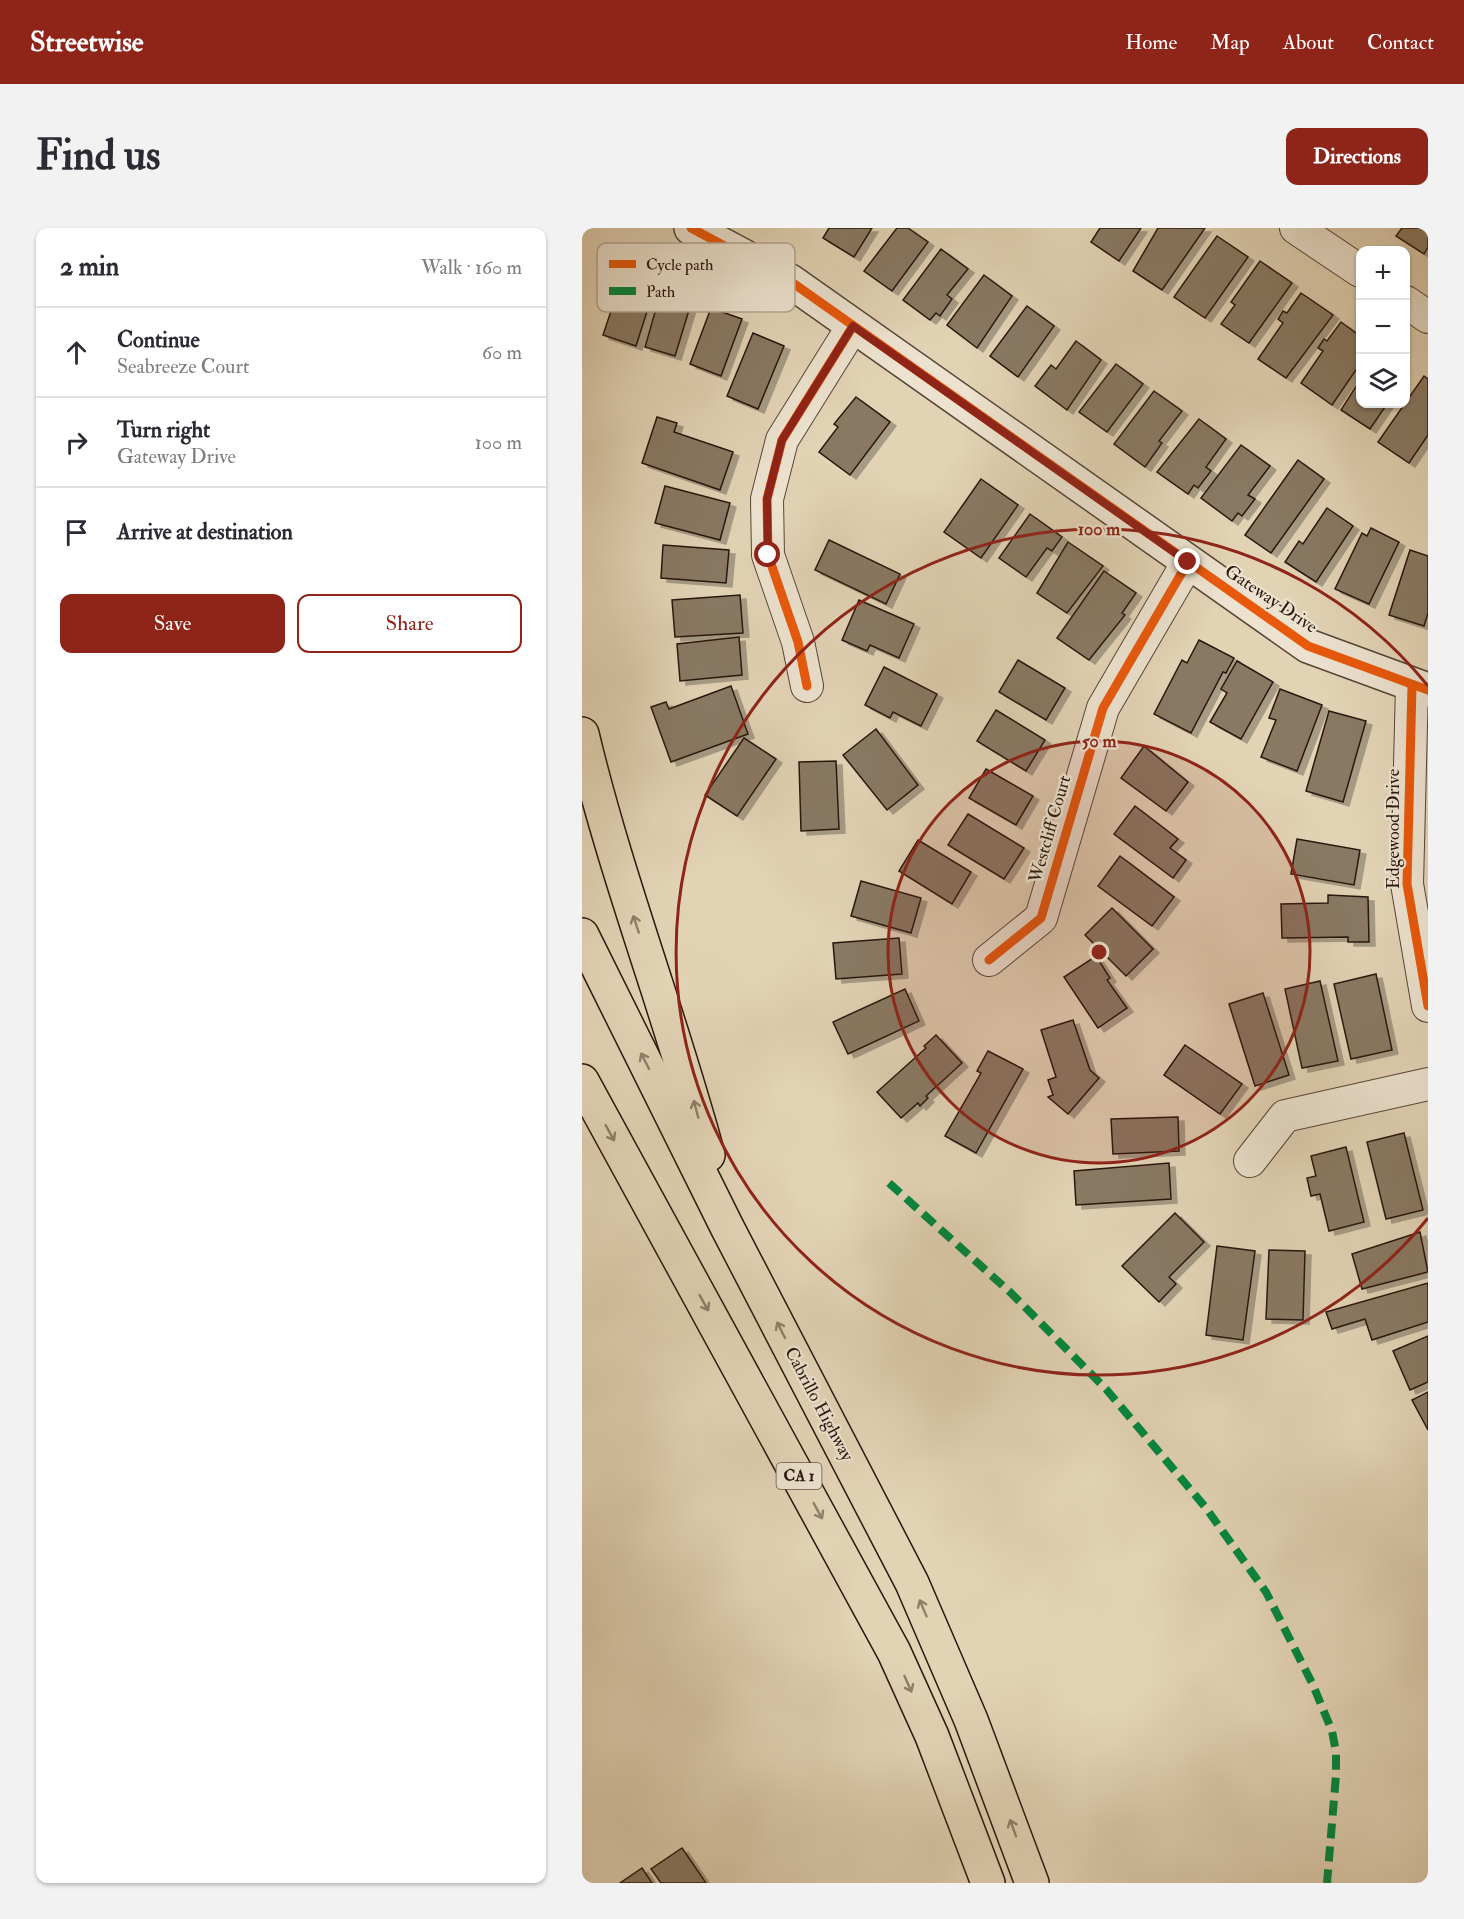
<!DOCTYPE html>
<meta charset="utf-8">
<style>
body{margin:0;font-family:"IM FELL Double Pica",serif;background:#f2f2f3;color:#2b2b33}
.controls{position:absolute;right:18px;top:18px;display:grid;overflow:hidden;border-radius:12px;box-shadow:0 2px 4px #0004}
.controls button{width:54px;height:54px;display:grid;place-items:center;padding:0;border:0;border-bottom:2px solid #e1e1e2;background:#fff;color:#2b2b33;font:30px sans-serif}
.stop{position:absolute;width:18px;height:18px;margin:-14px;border:4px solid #8f2418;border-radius:50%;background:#fff}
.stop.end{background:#8f2418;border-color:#fff;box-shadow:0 2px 6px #0008}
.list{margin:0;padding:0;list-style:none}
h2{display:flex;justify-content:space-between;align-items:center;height:78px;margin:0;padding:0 24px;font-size:26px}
h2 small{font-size:20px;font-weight:400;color:#7c7c81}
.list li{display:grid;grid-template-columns:39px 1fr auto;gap:18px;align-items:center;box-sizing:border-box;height:90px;padding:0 24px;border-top:2px solid #e1e1e2}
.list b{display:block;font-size:22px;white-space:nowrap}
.list p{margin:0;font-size:20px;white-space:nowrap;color:#7c7c81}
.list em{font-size:20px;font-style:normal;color:#7c7c81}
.actions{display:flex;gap:12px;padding:18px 24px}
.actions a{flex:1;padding:14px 0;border:2px solid #8f2418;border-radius:12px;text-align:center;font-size:21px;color:#8f2418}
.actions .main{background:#8f2418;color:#fff}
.icon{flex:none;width:33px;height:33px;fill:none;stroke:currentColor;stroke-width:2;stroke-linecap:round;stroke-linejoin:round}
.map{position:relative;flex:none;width:846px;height:1655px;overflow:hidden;border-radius:12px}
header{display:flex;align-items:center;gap:36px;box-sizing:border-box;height:84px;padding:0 30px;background:#8f2418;color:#fff}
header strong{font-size:28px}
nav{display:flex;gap:33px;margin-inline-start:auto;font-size:21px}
.intro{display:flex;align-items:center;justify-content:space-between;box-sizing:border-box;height:144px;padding:0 36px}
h1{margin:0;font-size:42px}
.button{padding:15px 27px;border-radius:12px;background:#8f2418;color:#fff;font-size:21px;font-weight:700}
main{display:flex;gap:36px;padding:0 36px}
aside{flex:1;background:#fff;border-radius:12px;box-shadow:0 2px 4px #0004}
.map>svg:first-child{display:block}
.building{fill:#897964;stroke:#29170d;stroke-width:1.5;filter:url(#shadow)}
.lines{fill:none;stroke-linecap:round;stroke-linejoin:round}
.minor-casing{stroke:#574637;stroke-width:34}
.tertiary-casing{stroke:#574637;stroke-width:36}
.motorway-casing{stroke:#29170d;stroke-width:36}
.minor{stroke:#ece2cf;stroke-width:32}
.tertiary{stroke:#ece2cf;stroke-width:33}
.motorway{stroke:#e2d3b5;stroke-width:33}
.quiet{stroke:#00873e;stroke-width:8;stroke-dasharray:15 8;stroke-linecap:butt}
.cycleway-casing{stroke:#ece2cf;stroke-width:13}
.cycleway{stroke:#e8590c;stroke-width:9}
.oneway{stroke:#8f7e69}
.route{stroke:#8f2418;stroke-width:8}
.ring{fill:none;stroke:#8f2418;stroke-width:3}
.labels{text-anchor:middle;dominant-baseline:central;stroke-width:4.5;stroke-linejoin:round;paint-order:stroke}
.shield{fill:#ece2cf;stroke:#645447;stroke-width:1.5}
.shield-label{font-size:16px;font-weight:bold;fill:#29170d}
.street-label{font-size:18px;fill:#29170d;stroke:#ece2cf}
.key{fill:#ece2cf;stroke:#b2a595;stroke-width:1.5}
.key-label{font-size:16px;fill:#29170d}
.centre{fill:#8f2418;stroke:#ece2cf;stroke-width:3}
.ring-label{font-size:18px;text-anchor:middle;font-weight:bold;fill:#8f2418;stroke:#ece2cf;stroke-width:4.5;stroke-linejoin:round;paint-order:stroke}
</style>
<header>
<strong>Streetwise</strong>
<nav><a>Home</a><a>Map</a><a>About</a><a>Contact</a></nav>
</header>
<div class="intro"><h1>Find us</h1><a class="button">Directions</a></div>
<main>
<aside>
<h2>2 min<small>Walk · 160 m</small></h2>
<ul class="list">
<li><svg class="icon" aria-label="ahead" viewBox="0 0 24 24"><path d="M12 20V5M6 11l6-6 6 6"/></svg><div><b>Continue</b><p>Seabreeze Court</p></div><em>60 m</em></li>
<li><svg class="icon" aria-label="right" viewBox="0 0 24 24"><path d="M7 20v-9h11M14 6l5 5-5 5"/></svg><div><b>Turn right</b><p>Gateway Drive</p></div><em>100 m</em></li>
<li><svg class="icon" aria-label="arrive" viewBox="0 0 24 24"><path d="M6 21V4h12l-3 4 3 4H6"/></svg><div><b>Arrive at destination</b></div></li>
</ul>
<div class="actions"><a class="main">Save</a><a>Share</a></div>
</aside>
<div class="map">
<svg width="846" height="1655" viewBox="0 0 846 1655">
<defs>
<filter id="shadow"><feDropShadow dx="6" dy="4" stdDeviation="0" flood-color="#0004"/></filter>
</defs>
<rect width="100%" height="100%" fill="#e2d3b5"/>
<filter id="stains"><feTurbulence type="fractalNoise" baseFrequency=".00333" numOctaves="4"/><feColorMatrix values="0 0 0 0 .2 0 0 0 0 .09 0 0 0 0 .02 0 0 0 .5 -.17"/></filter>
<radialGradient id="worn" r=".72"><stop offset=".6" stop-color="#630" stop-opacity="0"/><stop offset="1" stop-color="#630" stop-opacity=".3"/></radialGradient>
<g class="building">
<polygon points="247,0 290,0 272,29 241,10"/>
<polygon points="315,0 326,0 346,14 310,63 282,43"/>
<polygon points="518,0 559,0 537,33 509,14"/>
<polygon points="576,0 623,0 580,62 551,43"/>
<polygon points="820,0 846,0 846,19 842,26 814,8"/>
<polygon points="635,8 666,29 623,90 592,69"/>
<polygon points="359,21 386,41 365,67 370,71 358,88 354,85 348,92 321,72"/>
<polygon points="678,33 710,55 667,115 639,96 653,77 649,74"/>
<polygon points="44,38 76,49 54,118 21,107"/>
<polygon points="402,47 430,68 395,120 365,97"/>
<polygon points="80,60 111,69 93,128 63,119"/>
<polygon points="719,65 751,87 704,150 676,131 701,95 696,91 701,83 705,85"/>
<polygon points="445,78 472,98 436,149 408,128"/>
<polygon points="129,80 160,91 139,148 108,136"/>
<polygon points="759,94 778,108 778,136 750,177 719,155 741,123 736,120 742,111 745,113"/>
<polygon points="171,105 202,118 176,181 145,168"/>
<polygon points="494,113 519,132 485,182 453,158 469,137 474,141"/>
<polygon points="534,136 561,156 525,204 497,184"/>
<polygon points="842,148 846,151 846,207 827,235 796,214"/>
<polygon points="778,152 778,176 805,176 788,201 759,182"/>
<polygon points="572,163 600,183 577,213 580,215 563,239 532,216"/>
<polygon points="274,169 308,194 268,247 237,224 256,199 252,196"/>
<polygon points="75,189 95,195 92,204 151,224 138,262 60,235"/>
<polygon points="617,191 644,211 624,239 629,243 616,260 612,257 606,266 575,244"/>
<polygon points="659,217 688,238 666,267 673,271 660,288 656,285 650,293 619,270"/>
<polygon points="716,232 742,251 689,325 663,307"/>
<polygon points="399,251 436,277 399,330 362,304"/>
<polygon points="83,258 148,275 138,312 73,295"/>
<polygon points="745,280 771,298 734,354 703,334 717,313 721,316"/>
<polygon points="448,286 480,309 470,323 465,320 444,349 417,330"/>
<polygon points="789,300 817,314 787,376 753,361 780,305 785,308"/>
<polygon points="247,312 318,346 304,376 233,342"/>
<polygon points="486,314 521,338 485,385 455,365"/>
<polygon points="81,317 147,322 144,355 79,350"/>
<polygon points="828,322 846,328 846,385 842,398 807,387"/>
<polygon points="522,343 554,365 540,385 543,387 507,432 475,410"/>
<polygon points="158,367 161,405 93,409 90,372"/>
<polygon points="277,372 332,396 317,430 288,417 285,423 260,412"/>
<polygon points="157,409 160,447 98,453 95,416"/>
<polygon points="617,412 652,430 644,445 641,444 609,505 572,486 600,432 605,435"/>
<polygon points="436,432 483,460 464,492 417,464"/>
<polygon points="655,433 691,454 659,511 628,494 645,465 639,461"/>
<polygon points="302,439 355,466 339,498 311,484 308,490 283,477"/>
<polygon points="149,458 166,506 89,534 69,479 84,474 87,481"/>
<polygon points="698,461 740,477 715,543 679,529 694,492 687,490"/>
<polygon points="414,482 463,512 444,543 395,513"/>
<polygon points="747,483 784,493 761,574 724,563"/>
<polygon points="294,501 336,557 305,582 261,527"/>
<polygon points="162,510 194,531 155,588 123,567"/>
<polygon points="562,518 606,554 584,583 539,550"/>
<polygon points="254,533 257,601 219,603 217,534"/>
<polygon points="404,541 451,568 434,597 387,570"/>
<polygon points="553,578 596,611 588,620 604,632 591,650 532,606"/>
<polygon points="386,586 442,620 422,651 366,617"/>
<polygon points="715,611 778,622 772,657 709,646"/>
<polygon points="336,612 389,644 370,676 317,643"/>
<polygon points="538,628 592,669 570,698 516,658"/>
<polygon points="279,653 339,670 329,705 269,688"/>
<polygon points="746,667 786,669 787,714 766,714 766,709 700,710 699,676 746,675"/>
<polygon points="530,680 571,721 544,748 503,707"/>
<polygon points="317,710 320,746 254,751 251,715"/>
<polygon points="514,728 528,750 525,752 545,780 516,800 482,749"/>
<polygon points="794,746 810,822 769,831 752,756"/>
<polygon points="738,753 756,833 720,840 703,761"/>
<polygon points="323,761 337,793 266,826 251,794"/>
<polygon points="681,765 707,847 673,858 647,776"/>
<polygon points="491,792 508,842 517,850 486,886 466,869 471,867 466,852 474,849 459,802"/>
<polygon points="354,807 380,835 344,868 346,870 338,878 336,875 319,890 295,864 344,820 342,818"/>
<polygon points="603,817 660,856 638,886 582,847"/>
<polygon points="406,823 441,841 394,925 363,908 399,845 395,843"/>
<polygon points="596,889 597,923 531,926 529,891"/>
<polygon points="822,905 841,982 804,991 785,914"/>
<polygon points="764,919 782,994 747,1003 738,966 729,968 725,950 734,948 729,928"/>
<polygon points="587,935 589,971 494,977 492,943"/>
<polygon points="593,985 622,1014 587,1049 594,1056 577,1074 540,1038"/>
<polygon points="838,1004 846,1044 780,1061 770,1026"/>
<polygon points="635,1018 673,1023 661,1112 624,1107"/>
<polygon points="687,1022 723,1023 721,1092 684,1091"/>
<polygon points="846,1055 846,1094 790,1112 783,1091 750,1101 744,1084"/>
<polygon points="846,1108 846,1154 828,1162 811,1123"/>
<polygon points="846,1164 846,1202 830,1172"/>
<polygon points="100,1620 124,1655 79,1655 69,1641"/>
<polygon points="60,1640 70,1655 38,1655"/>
</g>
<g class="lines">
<g class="minor-casing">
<g id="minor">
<polyline points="714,0 778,43"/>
<polyline points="824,74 846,89"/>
<polyline points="225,458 216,414 186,327 185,271 200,212 271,98"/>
<polyline points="830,458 825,656 846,778"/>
<polyline points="407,732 459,690 521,480 606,334"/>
<polyline points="668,933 703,888 846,856"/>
</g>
</g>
<g class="tertiary-casing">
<polyline id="tertiary" points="109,0 208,53 726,418 846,462"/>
</g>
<g class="motorway-casing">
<g id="motorway">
<path d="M 0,506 C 34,649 88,786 126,927"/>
<polyline points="0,707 145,999 330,1355 389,1492 450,1655"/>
<polyline points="0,853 312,1424 350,1508 406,1655"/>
</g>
</g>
<use href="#minor" class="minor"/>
<use href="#tertiary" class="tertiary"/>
<use href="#motorway" class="motorway"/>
<polyline class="quiet" points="307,955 429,1065 524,1161 624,1280 684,1364 731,1457 750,1503 754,1524 754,1547 745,1655"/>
<g class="cycleway-casing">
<g id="cycleway">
<polyline points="109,0 208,53 726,418 846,462"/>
<polyline points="225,458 216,414 186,327 185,271 200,212 271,98"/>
<polyline points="830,458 825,656 846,778"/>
<polyline points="407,732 459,690 521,480 606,334"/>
</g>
</g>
<use href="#cycleway" class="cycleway"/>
</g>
<defs><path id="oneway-shaft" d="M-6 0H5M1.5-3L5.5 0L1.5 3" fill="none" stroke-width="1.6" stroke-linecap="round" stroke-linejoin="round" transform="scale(1.5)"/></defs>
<g class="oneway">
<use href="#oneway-shaft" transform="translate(54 696) rotate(-108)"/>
<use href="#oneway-shaft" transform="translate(63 833) rotate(-117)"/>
<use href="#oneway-shaft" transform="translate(114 881) rotate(-105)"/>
<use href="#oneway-shaft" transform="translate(28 905) rotate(61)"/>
<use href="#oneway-shaft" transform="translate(122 1075) rotate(61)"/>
<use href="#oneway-shaft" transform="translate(199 1102) rotate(-117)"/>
<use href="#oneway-shaft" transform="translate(236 1283) rotate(61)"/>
<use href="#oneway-shaft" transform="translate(341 1380) rotate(-113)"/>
<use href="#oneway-shaft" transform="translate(326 1456) rotate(66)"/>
<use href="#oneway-shaft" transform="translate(431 1600) rotate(-110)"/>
</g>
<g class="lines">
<polyline class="route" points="186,327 185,271 200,212 271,98 606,334"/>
</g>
<circle cx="517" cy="724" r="211" fill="#8f2418" fill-opacity=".12"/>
<g class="ring">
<circle cx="517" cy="724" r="211"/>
<path d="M846 990A423 423 0 1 1 846 458"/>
</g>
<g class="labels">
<rect class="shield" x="194.5" y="1235" width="45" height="26" rx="4.5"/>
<g class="shield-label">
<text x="217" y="1248">CA 1</text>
</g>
<g class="street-label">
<text transform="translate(689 371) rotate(34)">Gateway Drive</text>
<text transform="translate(468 601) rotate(-74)">Westcliff Court</text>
<text transform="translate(811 601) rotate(-90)">Edgewood Drive</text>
<text transform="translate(237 1176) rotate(62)">Cabrillo Highway</text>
</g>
</g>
<rect x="15" y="15" width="198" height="69" rx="9" class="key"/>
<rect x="27" y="32" width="27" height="8" fill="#e8590c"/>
<rect x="27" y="59" width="27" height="8" fill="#00873e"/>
<g class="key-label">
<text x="64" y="42">Cycle path</text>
<text x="64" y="69">Path</text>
</g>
<circle cx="517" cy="724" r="9" class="centre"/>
<g class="ring-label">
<text x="517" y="307">100 m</text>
<text x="517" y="519">50 m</text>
</g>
<rect width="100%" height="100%" filter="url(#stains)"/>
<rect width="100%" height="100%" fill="url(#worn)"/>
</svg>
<div class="controls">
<button>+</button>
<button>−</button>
<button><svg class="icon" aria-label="layers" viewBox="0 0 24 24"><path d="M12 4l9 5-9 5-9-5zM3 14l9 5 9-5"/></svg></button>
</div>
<div class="stop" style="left:186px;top:327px"></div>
<div class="stop end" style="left:606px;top:334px"></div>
</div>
</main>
